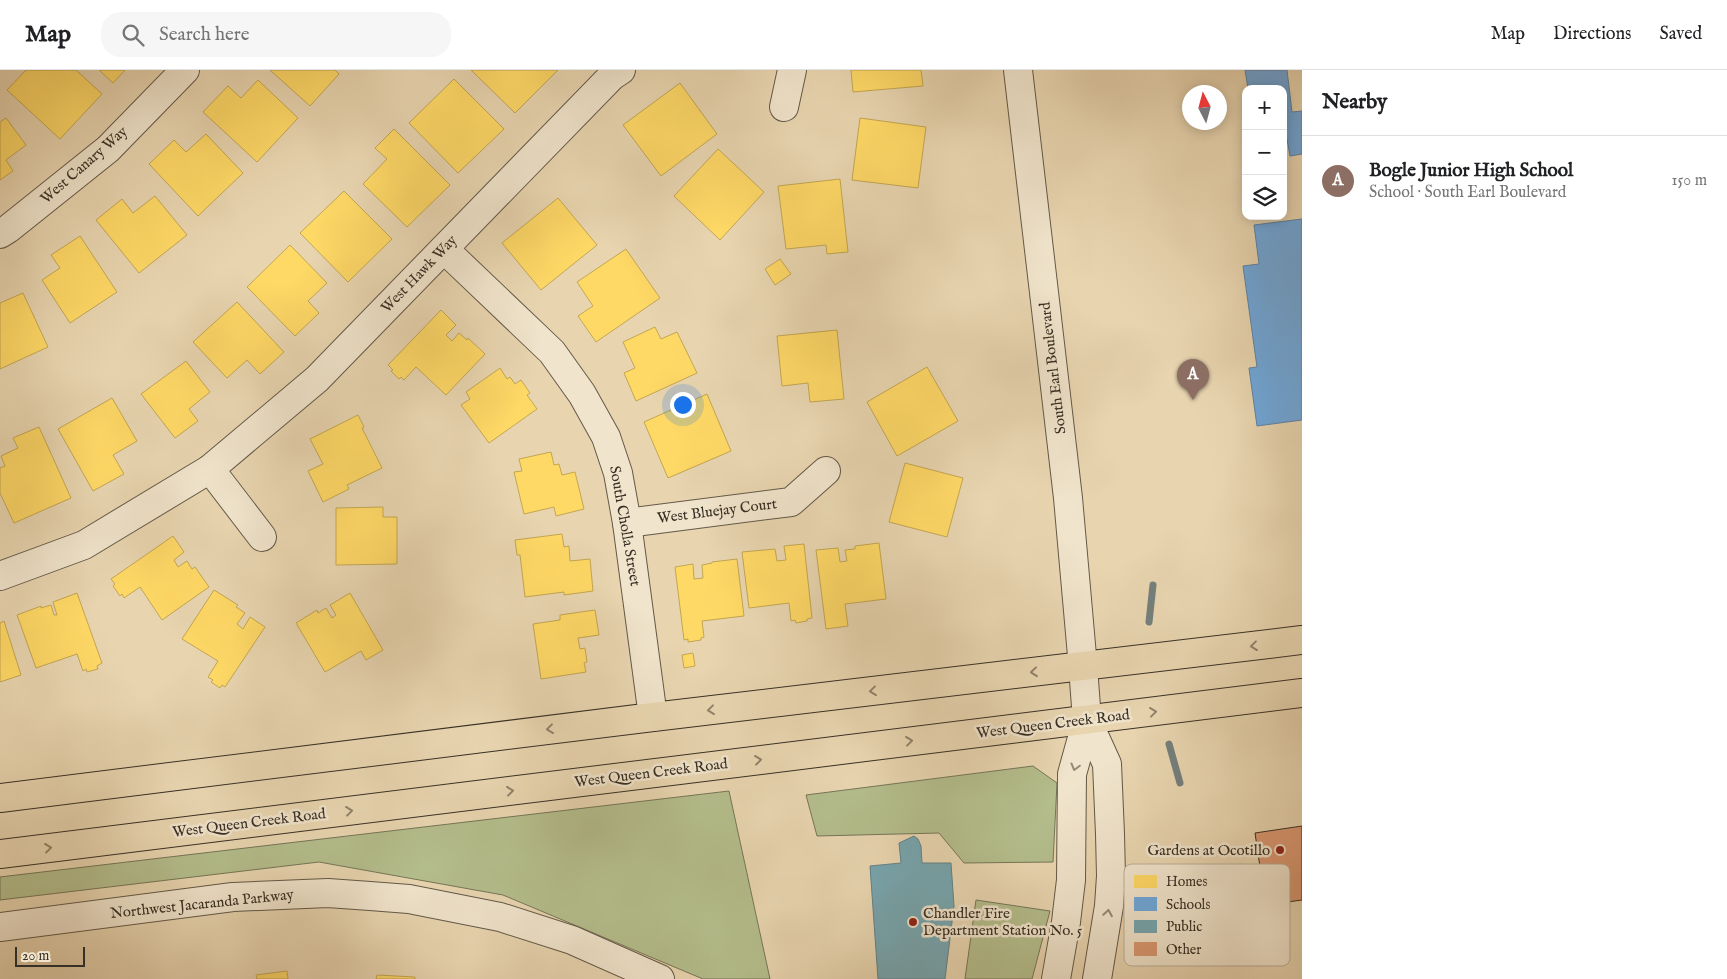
<!DOCTYPE html>
<meta charset="utf-8">
<style>
body{margin:0;font-family:"IM FELL English",serif;background:#f6f6f6;color:#202124}
.controls{position:absolute;right:15px;top:15px;display:grid;overflow:hidden;border-radius:10px;box-shadow:0 2px 12px #0003}
.controls button{width:45px;height:45px;display:grid;place-items:center;padding:0;border:0;border-bottom:1px solid #e0e0e0;background:#fff;color:#202124;font:25px sans-serif}
.compass{position:absolute;left:1182px;top:15px;width:45px;height:45px;border-radius:50%;background:#fff;box-shadow:0 2px 12px #0003;rotate:354deg}
.scale{position:absolute;left:15px;bottom:12px;width:70px;box-sizing:border-box;padding-left:5px;border:2px solid #383025;border-top:0;font-size:14px;line-height:18px;white-space:nowrap;color:#383025;-webkit-text-stroke:4px #f0e4cc;paint-order:stroke}
.you{position:absolute;left:682px;top:334px;width:18px;height:18px;margin:-12px;border:4px solid #fff;border-radius:50%;background:#1a73e8;box-shadow:0 0 0 8px #1a73e833}
.badge{display:grid;place-items:center;width:32px;height:32px;border-radius:50%;background:#8f2418;color:#fff;font-size:16px;font-weight:700}
.pin{position:absolute;translate:-50% -41px;filter:drop-shadow(0 1px 2px #0008)}
.pin::after{content:'';position:absolute;top:26px;width:18px;height:15px;background:inherit;clip-path:polygon(0 0,100% 0,50% 100%)}
.list{margin:0;padding:0;list-style:none}
h2{display:flex;justify-content:space-between;align-items:center;height:65px;margin:0;padding:0 20px;font-size:21px}
h2 small{font-size:16px;font-weight:400;color:#757577}
.list li{display:grid;grid-template-columns:32px 1fr auto;gap:15px;align-items:center;box-sizing:border-box;height:90px;padding:0 20px;border-top:1px solid #e0e0e0}
.list b{display:block;font-size:19px;white-space:nowrap}
.list p{margin:0;font-size:16px;white-space:nowrap;color:#757577}
.list em{font-size:16px;font-style:normal;color:#757577}
.icon{flex:none;width:28px;height:28px;fill:none;stroke:currentColor;stroke-width:2;stroke-linecap:round;stroke-linejoin:round}
.map{position:relative;flex:none;width:1302px;height:909px;overflow:hidden}
header{display:flex;align-items:center;gap:30px;box-sizing:border-box;height:70px;padding:0 25px;background:#fff;border-bottom:1px solid #e0e0e0}
header strong{font-size:24px}
nav{display:flex;gap:28px;margin-inline-start:auto;font-size:18px}
.search{width:350px;height:45px;background:#f6f6f6;display:flex;align-items:center;gap:12px;box-sizing:border-box;padding:0 18px;border-radius:20px;color:#757577;font-size:19px}
main{display:flex}
aside{flex:1;background:#fff}
.map>svg:first-child{display:block}
.green{fill:#b4bd8c;stroke:#767658}
.homes{fill:#ffd966;stroke:#c3a652}
.schools{fill:#6fa8dc;stroke:#5e84a5}
.public{fill:#76a5af;stroke:#638286}
.lines{fill:none;stroke-linecap:round;stroke-linejoin:round}
.stream{stroke:#75807d;stroke-width:7}
.building{fill:#da9872;stroke:#383025}
.minor-casing{stroke:#645948;stroke-width:30}
.tertiary-casing{stroke:#645948;stroke-width:30}
.primary-casing{stroke:#383025;stroke-width:30}
.minor{stroke:#f0e4cc;stroke-width:28}
.tertiary{stroke:#f0e4cc;stroke-width:28}
.primary{stroke:#e8d5b0;stroke-width:28}
.oneway{stroke:#90826a}
.oneway2{stroke:#948a78}
.poi-dot{fill:#8f2418;stroke:#f0e4cc;stroke-width:2}
.labels{text-anchor:middle;dominant-baseline:central;stroke-width:5;stroke-linejoin:round;paint-order:stroke}
.street-label{font-size:15px;fill:#383025;stroke:#f0e4cc}
.poi-label{font-size:15px;fill:#383025;stroke:#f0e4cc;text-anchor:end}
.key{fill:#f0e4cc;stroke:#b9ae9a;stroke-width:1}
.key-label{font-size:14px;fill:#383025}
</style>
<header>
<strong>Map</strong>
<div class="search"><svg class="icon" aria-label="search" viewBox="0 0 24 24"><circle cx="10" cy="10" r="6"/><path d="M15 15l6 6"/></svg>Search here</div>
<nav><a>Map</a><a>Directions</a><a>Saved</a></nav>
</header>
<main>
<div class="map">
<svg width="1302" height="909" viewBox="0 0 1302 909">
<rect width="100%" height="100%" fill="#e8d5b0"/>
<filter id="stains"><feTurbulence type="fractalNoise" baseFrequency=".004" numOctaves="4"/><feColorMatrix values="0 0 0 0 .2 0 0 0 0 .09 0 0 0 0 .02 0 0 0 .5 -.17"/></filter>
<radialGradient id="worn" r=".72"><stop offset=".6" stop-color="#630" stop-opacity="0"/><stop offset="1" stop-color="#630" stop-opacity=".3"/></radialGradient>
<g class="green">
<polygon points="1033,696 1057,713 1053,792 964,793 939,763 817,766 806,725"/>
<polygon points="729,721 770,909 703,909 503,825 319,792 0,830 0,807"/>
<polygon points="976,830 1050,841 1032,909 965,909"/>
</g>
<g class="homes">
<polygon points="26,0 76,0 102,24 60,69 7,20"/>
<polygon points="99,0 125,0 113,13"/>
<polygon points="270,0 335,0 339,4 310,36"/>
<polygon points="471,0 558,0 515,43"/>
<polygon points="851,0 921,0 923,16 853,22"/>
<polygon points="454,9 504,59 458,103 409,53"/>
<polygon points="258,10 298,48 257,92 203,42 228,16 241,28"/>
<polygon points="680,13 717,64 661,106 623,55"/>
<polygon points="6,48 26,75 6,90 13,101 0,110 0,52"/>
<polygon points="860,48 926,57 918,118 852,110"/>
<polygon points="394,59 450,115 407,157 363,114 387,89 375,78"/>
<polygon points="206,64 243,103 198,146 149,94 174,70 186,82"/>
<polygon points="718,79 764,122 720,170 674,126"/>
<polygon points="840,109 848,182 827,184 826,175 786,179 778,116"/>
<polygon points="344,121 392,169 348,212 300,163"/>
<polygon points="155,126 187,165 139,203 96,150 122,129 133,143"/>
<polygon points="558,128 597,175 541,220 502,173"/>
<polygon points="80,166 117,222 70,253 42,210 60,198 51,185"/>
<polygon points="290,175 327,213 308,231 319,243 295,266 247,217"/>
<polygon points="626,179 660,228 596,272 578,246 593,236 577,212"/>
<polygon points="780,189 791,204 775,215 765,199"/>
<polygon points="23,223 48,277 0,299 0,233"/>
<polygon points="237,232 284,282 260,304 247,290 227,308 193,272"/>
<polygon points="441,240 456,255 446,265 452,271 459,263 467,270 468,268 485,284 446,325 416,297 404,310 401,307 399,309 391,301 393,300 388,295"/>
<polygon points="655,257 661,269 677,262 697,303 636,331 624,303 635,298 623,272"/>
<polygon points="837,260 844,329 810,332 808,313 782,316 777,266"/>
<polygon points="186,291 210,322 189,339 198,351 175,368 141,324"/>
<polygon points="927,297 958,351 897,386 867,332"/>
<polygon points="500,298 507,309 510,307 515,314 521,310 530,323 527,325 537,339 489,373 461,335 470,329 466,322"/>
<polygon points="707,324 731,381 668,408 644,352"/>
<polygon points="112,328 137,371 113,385 124,404 93,421 58,359"/>
<polygon points="358,345 364,357 362,358 382,398 347,415 349,419 323,432 308,401 323,394 310,369"/>
<polygon points="39,357 71,428 14,453 0,423 0,398 5,396 1,386 18,378 13,368"/>
<polygon points="551,382 554,395 559,394 562,405 575,402 584,439 556,446 554,437 524,444 514,402 522,401 519,389"/>
<polygon points="905,393 963,408 947,467 889,452"/>
<polygon points="383,437 383,447 397,447 397,494 336,495 336,438"/>
<polygon points="562,464 564,477 569,476 570,491 590,489 593,521 564,525 564,522 525,527 520,485 517,485 515,470"/>
<polygon points="173,466 184,482 174,490 178,497 187,491 192,499 195,497 209,517 162,550 140,517 124,528 122,524 120,526 113,516 115,514 111,509"/>
<polygon points="879,473 886,529 845,534 848,556 826,559 816,480 838,478 840,492 847,491 845,480 855,479 855,476"/>
<polygon points="804,474 812,548 807,549 807,551 796,553 795,550 791,551 789,533 749,538 742,482 775,479 777,491 786,490 784,476"/>
<polygon points="737,489 744,546 702,551 704,567 701,568 701,570 688,572 688,569 684,570 675,497 693,494 694,509 703,508 702,495 712,493 712,492"/>
<polygon points="214,520 238,535 236,537 245,543 237,554 243,559 250,547 265,557 225,617 222,615 220,618 211,612 213,610 208,607 218,591 182,569"/>
<polygon points="77,523 102,593 97,596 98,599 87,602 86,599 83,601 77,584 36,598 17,545 41,536 41,538 51,535 54,545 57,545 53,532"/>
<polygon points="350,523 383,580 366,590 361,581 325,602 296,553 317,540 318,543 326,538 332,548 336,545 330,535"/>
<polygon points="595,540 599,565 578,568 580,579 585,578 587,592 584,593 586,602 541,609 533,554 560,550 560,545"/>
<polygon points="4,551 21,605 0,612 0,553"/>
<polygon points="693,583 695,596 684,598 682,585"/>
<polygon points="287,901 288,909 257,909 256,905"/>
<polygon points="377,905 415,907 415,909 376,909"/>
</g>
<g class="schools">
<polygon points="1245,0 1287,0 1292,42 1302,41 1302,84 1290,86 1287,69 1283,70 1283,19 1248,19"/>
<polygon points="1302,149 1302,350 1257,356 1249,298 1257,297 1243,196 1259,194 1254,155"/>
</g>
<polygon class="public" points="914,766 918,769 921,776 922,793 951,793 954,836 945,909 878,909 870,796 901,793 899,773"/>
<g class="lines">
<g class="stream">
<polyline points="1149,552 1153,515"/>
<polyline points="1169,674 1180,713"/>
</g>
</g>
<polygon class="building" points="1302,756 1302,830 1258,836 1253,798 1260,797 1255,763"/>
<g class="lines">
<g class="minor-casing">
<g id="minor">
<polyline points="784,37 792,0"/>
<polyline points="0,164 8,159 108,79 185,0"/>
<polyline points="444,179 552,282 582,324 606,367 618,403 627,453 653,647"/>
<polyline points="210,399 262,467"/>
<polyline points="627,453 791,432 826,401"/>
<polyline points="0,506 84,475 210,399 317,309 612,6 621,0"/>
<polyline points="1083,597 1087,650 1107,694 1110,764 1111,806 1109,836 1097,909"/>
<polyline points="1056,909 1066,852 1071,810 1072,704 1087,650"/>
</g>
</g>
<g class="tertiary-casing">
<g id="tertiary">
<polyline points="1018,0 1068,428 1083,597"/>
<polyline points="0,857 233,827 328,823 370,826 409,829 500,847 572,870 660,909"/>
</g>
</g>
<g class="primary-casing">
<g id="primary">
<polyline points="0,728 653,647 1302,570"/>
<polyline points="0,784 1302,623"/>
</g>
</g>
<use href="#minor" class="minor"/>
<use href="#tertiary" class="tertiary"/>
<use href="#primary" class="primary"/>
</g>
<defs><path id="oneway-chevron" d="M-2-3.5L2.5 0L-2 3.5" fill="none" stroke-width="1.6" stroke-linecap="round" stroke-linejoin="round" transform="scale(1.25)"/></defs>
<g class="oneway">
<use href="#oneway-chevron" transform="translate(1254 576) rotate(173)"/>
<use href="#oneway-chevron" transform="translate(1034 602) rotate(174)"/>
<use href="#oneway-chevron" transform="translate(873 621) rotate(173)"/>
<use href="#oneway-chevron" transform="translate(711 640) rotate(173)"/>
<use href="#oneway-chevron" transform="translate(1153 642) rotate(-7)"/>
<use href="#oneway-chevron" transform="translate(550 659) rotate(173)"/>
<use href="#oneway-chevron" transform="translate(909 671) rotate(-7)"/>
<use href="#oneway-chevron" transform="translate(758 690) rotate(-7)"/>
<use href="#oneway-chevron" transform="translate(510 721) rotate(-7)"/>
<use href="#oneway-chevron" transform="translate(349 741) rotate(-7)"/>
<use href="#oneway-chevron" transform="translate(48 778) rotate(-7)"/>
</g>
<g class="oneway2">
<use href="#oneway-chevron" transform="translate(1075 697) rotate(105)"/>
<use href="#oneway-chevron" transform="translate(1108 843) rotate(-81)"/>
</g>
<g class="poi-dot">
<circle cx="1280" cy="780" r="5"/>
<circle cx="913" cy="852" r="5"/>
</g>
<g class="labels">
<g class="street-label">
<text transform="translate(84 95) rotate(-41)">West Canary Way</text>
<text transform="translate(419 204) rotate(-46)">West Hawk Way</text>
<text transform="translate(1053 298) rotate(-97)">South Earl Boulevard</text>
<text transform="translate(717 441) rotate(-7)">West Bluejay Court</text>
<text transform="translate(625 456) rotate(80)">South Cholla Street</text>
<text transform="translate(1053 654) rotate(-7)">West Queen Creek Road</text>
<text transform="translate(651 703) rotate(-7)">West Queen Creek Road</text>
<text transform="translate(249 753) rotate(-7)">West Queen Creek Road</text>
<text transform="translate(202 834) rotate(-6)">Northwest Jacaranda Parkway</text>
</g>
<g class="poi-label">
<text x="1270" y="780">Gardens at Ocotillo</text>
<text x="923" y="843" text-anchor="start">Chandler Fire<tspan x="923" dy="17">Department Station No. 5</tspan></text>
</g>
</g>
<rect x="1124" y="794" width="166" height="102" rx="8" class="key"/>
<rect x="1134" y="805" width="23" height="13" fill="#ffd966"/>
<rect x="1134" y="827" width="23" height="14" fill="#6fa8dc"/>
<rect x="1134" y="850" width="23" height="13" fill="#76a5af"/>
<rect x="1134" y="872" width="23" height="14" fill="#da9872"/>
<g class="key-label">
<text x="1166" y="816">Homes</text>
<text x="1166" y="839">Schools</text>
<text x="1166" y="861">Public</text>
<text x="1166" y="884">Other</text>
</g>
<rect width="100%" height="100%" filter="url(#stains)"/>
<rect width="100%" height="100%" fill="url(#worn)"/>
</svg>
<div class="controls">
<button>+</button>
<button>−</button>
<button><svg class="icon" aria-label="layers" viewBox="0 0 24 24"><path d="M12 4l9 5-9 5-9-5zM3 14l9 5 9-5"/></svg></button>
</div>
<svg class="compass" viewBox="-18 -18 36 36"><path d="M0-13l5 13h-10z" fill="#e53935"/><path d="M0 13l5-13h-10z" fill="#757577"/></svg>
<div class="scale">20 m</div>
<div class="you"></div>
<div class="pin badge" style="left:1193px;top:330px;background:#8d6e63">A</div>
</div>
<aside>
<h2>Nearby<small></small></h2>
<ul class="list">
<li><span class="badge" style="background:#8d6e63">A</span><div><b>Bogle Junior High School</b><p>School · South Earl Boulevard</p></div><em>150 m</em></li>
</ul>
</aside>
</main>
